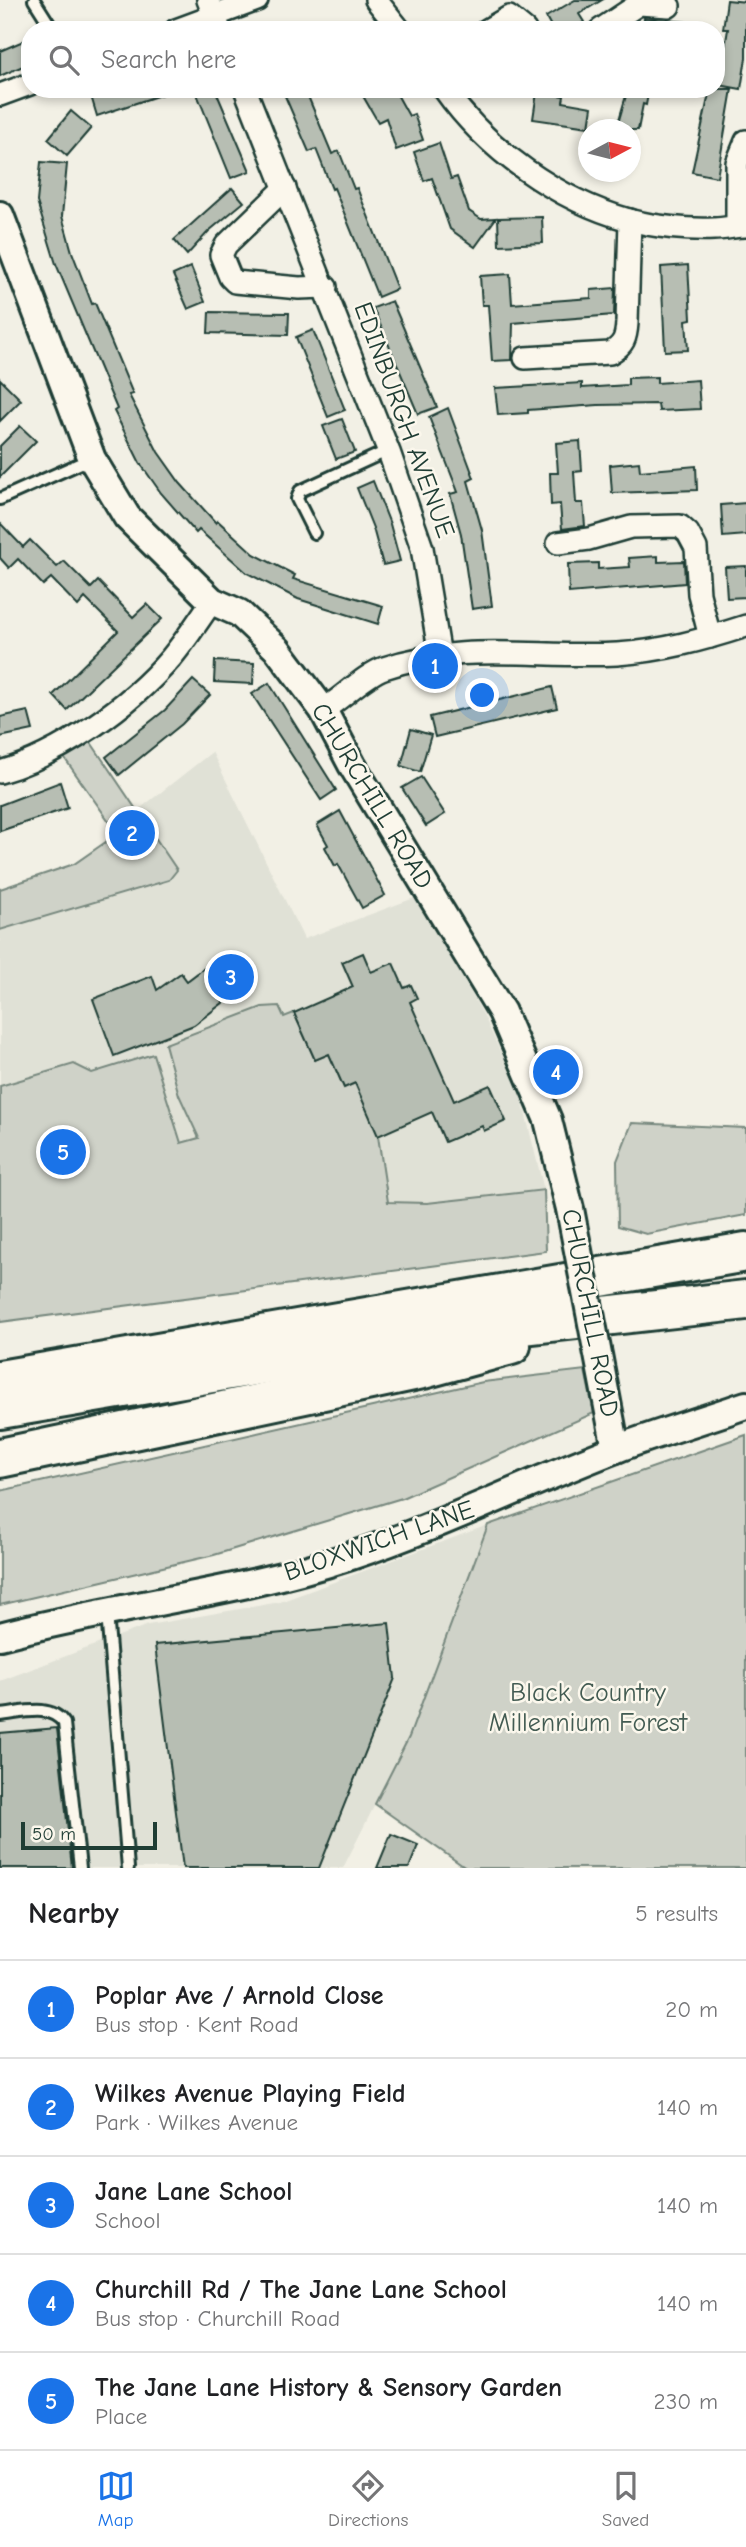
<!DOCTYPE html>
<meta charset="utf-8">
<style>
body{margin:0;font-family:"Comic Neue",sans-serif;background:#f6f6f6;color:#202124}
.compass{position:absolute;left:578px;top:119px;width:63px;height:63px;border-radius:50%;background:#fff;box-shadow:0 4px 10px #0003;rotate:83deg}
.scale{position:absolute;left:21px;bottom:18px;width:136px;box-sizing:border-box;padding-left:7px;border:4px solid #1f3d34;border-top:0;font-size:19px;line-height:24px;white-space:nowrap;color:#1f3d34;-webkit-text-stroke:5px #fbf7ec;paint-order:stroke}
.you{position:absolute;left:483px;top:696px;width:24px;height:24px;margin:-18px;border:5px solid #fff;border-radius:50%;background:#1a73e8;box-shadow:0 0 0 10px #1a73e833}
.badge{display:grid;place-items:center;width:46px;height:46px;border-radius:50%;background:#1a73e8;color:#fff;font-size:23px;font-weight:700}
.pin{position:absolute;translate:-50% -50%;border:4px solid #fff;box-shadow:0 2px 7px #0006}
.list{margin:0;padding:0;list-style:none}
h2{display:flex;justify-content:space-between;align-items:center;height:91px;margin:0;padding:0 28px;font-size:30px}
h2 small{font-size:23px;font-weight:400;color:#757577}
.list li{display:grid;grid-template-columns:46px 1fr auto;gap:21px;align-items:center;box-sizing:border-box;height:98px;padding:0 28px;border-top:2px solid #e0e0e0}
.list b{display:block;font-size:26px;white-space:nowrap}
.list p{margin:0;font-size:23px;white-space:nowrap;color:#757577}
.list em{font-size:23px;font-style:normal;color:#757577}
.icon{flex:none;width:38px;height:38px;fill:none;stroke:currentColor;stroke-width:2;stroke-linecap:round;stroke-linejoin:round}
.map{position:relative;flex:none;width:746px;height:1868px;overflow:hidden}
.search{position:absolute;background:#fff;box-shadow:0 4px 10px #0003;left:21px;right:21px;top:21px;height:77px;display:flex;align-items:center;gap:18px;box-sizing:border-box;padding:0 24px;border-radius:28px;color:#757577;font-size:26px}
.sheet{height:581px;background:#fff}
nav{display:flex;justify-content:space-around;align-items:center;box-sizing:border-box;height:98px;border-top:2px solid #e0e0e0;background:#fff;font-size:19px;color:#757577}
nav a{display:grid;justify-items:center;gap:4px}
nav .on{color:#1a73e8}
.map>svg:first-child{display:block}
.built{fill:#e0e1d6}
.green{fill:#cfd2c8;stroke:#77887e;stroke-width:2}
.building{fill:#b7beb3;stroke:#1f3d34;stroke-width:2}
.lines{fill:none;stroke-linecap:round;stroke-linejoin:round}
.service-casing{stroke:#1f3d34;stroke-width:16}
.minor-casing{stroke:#1f3d34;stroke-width:26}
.tertiary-casing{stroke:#1f3d34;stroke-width:32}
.motorway-casing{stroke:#1f3d34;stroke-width:44}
.service{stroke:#fbf7ec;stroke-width:10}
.minor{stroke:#fbf7ec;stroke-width:21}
.tertiary{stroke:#fbf7ec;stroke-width:26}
.motorway{stroke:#fbf7ec;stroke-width:38}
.tertiary-bridge-casing{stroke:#1f3d34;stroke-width:32;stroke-linecap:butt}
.tertiary-bridge{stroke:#fbf7ec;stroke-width:26}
.labels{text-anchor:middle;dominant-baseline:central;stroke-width:5;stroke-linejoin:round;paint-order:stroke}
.street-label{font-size:26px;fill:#1f3d34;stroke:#fbf7ec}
.park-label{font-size:26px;fill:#425b52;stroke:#fbf7ec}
</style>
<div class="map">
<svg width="746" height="1868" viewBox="0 0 746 1868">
<rect width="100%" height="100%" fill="#f2f0e5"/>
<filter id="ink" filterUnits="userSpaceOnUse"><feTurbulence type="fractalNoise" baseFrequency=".0143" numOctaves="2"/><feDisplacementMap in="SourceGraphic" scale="14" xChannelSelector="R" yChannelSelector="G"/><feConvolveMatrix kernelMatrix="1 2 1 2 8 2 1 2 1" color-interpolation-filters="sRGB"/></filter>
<g filter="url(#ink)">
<g class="built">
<polygon points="212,752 304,939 417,897 484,1016 521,1096 544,1190 427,1203 265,1199 0,1110 0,930 169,880 176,869 137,811"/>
<polygon points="488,1525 409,1737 343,1868 0,1868 0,1681 148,1625 280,1602"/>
</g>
<g class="green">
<polygon points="90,741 177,870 169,880 0,930 0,889 74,864 110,839 113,827 63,756"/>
<polygon points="279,1006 284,1017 294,1013 315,1060 329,1054 344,1088 363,1080 378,1136 388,1202 427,1203 544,1190 546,1251 0,1322 0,1086 74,1064 92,1073 153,1054 181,1143 199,1138 179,1095 165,1044 262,1007"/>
<polygon points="632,1123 746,1128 746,1215 646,1234 618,1226 617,1161"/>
<polygon points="585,1370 594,1413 402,1498 214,1555 0,1605 0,1491 483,1382"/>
<polygon points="746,1435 746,1868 466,1868 375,1804 409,1737 488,1525"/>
</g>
<g class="building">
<polygon points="575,0 602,0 579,14 584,22 570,30 553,30 546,17"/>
<polygon points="727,0 746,2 746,58 741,89 719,85 728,29 723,29"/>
<polygon points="644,18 686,22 685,30 642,30"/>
<polygon points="30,38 30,63 0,76 0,51"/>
<polygon points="112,89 168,89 169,92 97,116 91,96"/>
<polygon points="195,89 215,89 250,171 231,178"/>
<polygon points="282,89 305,89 332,154 339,151 354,189 357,188 397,289 378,297 334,188 332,189 316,149 309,152"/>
<polygon points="375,89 394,89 409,116 414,114 423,140 396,150 386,118 378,122 363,96"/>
<polygon points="628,89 649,89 646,105 643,104 638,130 616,130"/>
<polygon points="710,89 732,89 717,177 692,172"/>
<polygon points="537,92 564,96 563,102 592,107 589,127 533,119"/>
<polygon points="71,111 91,128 67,156 48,139"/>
<polygon points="439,143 451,179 457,177 469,211 481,219 496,218 475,247 450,229 432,178 424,181 414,152"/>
<polygon points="41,162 67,164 62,216 72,252 92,304 95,303 133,394 129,395 158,452 180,483 216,523 218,521 254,554 295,575 293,579 383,606 378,624 298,599 247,573 199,530 196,533 161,493 140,463 114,411 117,409 56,264 37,202"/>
<polygon points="232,188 244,202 209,231 187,255 174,240"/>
<polygon points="542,217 543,243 499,245 498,218"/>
<polygon points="688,265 691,319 686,320 688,350 665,351 661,267"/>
<polygon points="191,267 205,302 188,309 173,275"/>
<polygon points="510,274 512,304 591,298 591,290 615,288 614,315 513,323 512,360 492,361 488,305 482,305 480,276"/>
<polygon points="392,301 437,407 418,414 373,308"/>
<polygon points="209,312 289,313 288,335 208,333"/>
<polygon points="313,330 345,410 328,417 296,337"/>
<polygon points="657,377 657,383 698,380 700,409 659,411 658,404 598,405 528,410 528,413 498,415 495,388 582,383 582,388 628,385 628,378"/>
<polygon points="0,379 21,400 0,421"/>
<polygon points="448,408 474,478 468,481 482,530 492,606 472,609 461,534 450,494 458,492 429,417"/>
<polygon points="342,419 355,452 336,459 323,426"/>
<polygon points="20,426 36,441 0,477 0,446"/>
<polygon points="580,441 582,471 574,472 576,503 583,503 585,526 562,529 560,504 551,505 550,473 558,473 556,443"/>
<polygon points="639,462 640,471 696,466 697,490 612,493 610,465"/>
<polygon points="373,481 390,524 400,561 383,565 373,528 357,488"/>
<polygon points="746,503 746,535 723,537 721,505"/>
<polygon points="0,523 23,547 30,540 57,567 64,561 91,588 98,581 133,617 147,604 162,619 67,710 53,695 118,631 85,598 78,606 51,578 43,585 18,559 9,568 0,558"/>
<polygon points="658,556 658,562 684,561 685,583 569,593 568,564 598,563 598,569 630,567 629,558"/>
<polygon points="746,566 746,597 727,598 725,567"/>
<polygon points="215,661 254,663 253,684 214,682"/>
<polygon points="193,680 210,695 182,724 119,775 106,757 165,710"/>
<polygon points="269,683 336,790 321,800 252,694"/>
<polygon points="552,687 557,708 435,737 430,717"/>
<polygon points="28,711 33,730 0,737 0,717"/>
<polygon points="411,729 431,735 420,772 401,766"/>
<polygon points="421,777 445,814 426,826 402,788"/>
<polygon points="60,782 68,808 0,831 0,805"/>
<polygon points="340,811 385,895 362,908 338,864 335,866 325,847 328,845 317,825"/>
<polygon points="363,953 371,972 393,963 404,988 411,985 417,998 410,1002 454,1101 490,1085 506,1121 484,1131 482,1126 445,1142 432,1112 378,1136 355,1083 344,1088 329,1054 315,1060 294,1013 353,987 342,962"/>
<polygon points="207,966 222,986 233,978 241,989 194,1025 114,1056 93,999 152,976 157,990 181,973 187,981"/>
<polygon points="389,1623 395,1678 319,1868 183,1868 155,1645"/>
<polygon points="57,1728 72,1868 0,1868 0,1733"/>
<polygon points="391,1834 418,1845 409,1868 377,1868"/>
</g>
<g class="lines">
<g class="service-casing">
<g id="service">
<polyline points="34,0 53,30"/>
<polyline points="0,499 90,459"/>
<polyline points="314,533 297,499 300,491 389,450"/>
<polyline points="107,1613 128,1868"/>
<path d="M 0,1715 C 22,1713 50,1703 64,1723 L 80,1868"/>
</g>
</g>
<g class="minor-casing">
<g id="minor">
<polyline points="208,0 220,30"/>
<polyline points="376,0 400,30"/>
<polyline points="176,30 257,0"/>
<polyline points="487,30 509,17 525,30"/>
<polyline points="600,30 639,4 669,6"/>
<polyline points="245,89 389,452 422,548 440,656"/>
<path d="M 444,89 C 487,150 557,200 629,220 C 655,227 688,230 714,229 C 725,229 735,226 746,226"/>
<polyline points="0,95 30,84"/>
<polyline points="285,188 226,245 221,255 230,277 235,282 299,288 326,287"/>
<polyline points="737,226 737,163 746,141"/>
<path d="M 525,358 L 610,353 C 624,345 626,338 627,323 L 630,220"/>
<polyline points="558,543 589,539 631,527 680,526 688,533 696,548 699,594 710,637"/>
<path d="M 323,710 C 341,699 366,674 384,668 C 460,642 539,658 617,654 C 662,651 703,640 746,626"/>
<path d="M 0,772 C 60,755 130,706 171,658 C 186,640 199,620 212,601"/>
</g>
</g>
<g class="tertiary-casing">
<g id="tertiary">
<polyline points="0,215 92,459 127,517 212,601 239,613 278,650 323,710 352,765 502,1012 548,1120 570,1209"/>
<polyline points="605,1391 616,1449"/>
<path d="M 0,1636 C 116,1605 237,1594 351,1556 C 441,1526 527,1483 616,1449 C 658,1433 703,1420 746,1405"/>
</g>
</g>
<g class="motorway-casing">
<g id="motorway">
<polyline points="0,1380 746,1252"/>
<polyline points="0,1409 443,1334 746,1300"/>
<polyline points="0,1458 423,1369 511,1345"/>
</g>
</g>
<use href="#service" class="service"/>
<use href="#minor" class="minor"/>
<use href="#tertiary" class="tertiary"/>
<use href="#motorway" class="motorway"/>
<g class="tertiary-bridge-casing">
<polyline id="tertiary-bridge" points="570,1209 605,1391"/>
</g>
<use href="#tertiary-bridge" class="tertiary-bridge"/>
</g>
</g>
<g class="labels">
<g class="street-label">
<text transform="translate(404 420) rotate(70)">EDINBURGH AVENUE</text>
<text transform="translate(372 796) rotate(59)">CHURCHILL ROAD</text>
<text transform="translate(590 1313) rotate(79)">CHURCHILL ROAD</text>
<text transform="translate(379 1541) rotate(-19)">BLOXWICH LANE</text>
</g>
<g class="park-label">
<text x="588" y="1693">Black Country<tspan x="588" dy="30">Millennium Forest</tspan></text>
</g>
</g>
</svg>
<svg class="compass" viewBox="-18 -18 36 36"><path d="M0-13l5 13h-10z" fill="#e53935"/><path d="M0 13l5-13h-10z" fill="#757577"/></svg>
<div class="scale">50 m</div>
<div class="you"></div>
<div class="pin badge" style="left:435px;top:666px">1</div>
<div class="pin badge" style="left:132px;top:833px">2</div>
<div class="pin badge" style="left:231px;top:977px">3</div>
<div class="pin badge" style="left:556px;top:1072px">4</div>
<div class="pin badge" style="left:63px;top:1152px">5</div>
<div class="search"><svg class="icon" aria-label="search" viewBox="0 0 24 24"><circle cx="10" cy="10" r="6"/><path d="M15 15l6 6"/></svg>Search here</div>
</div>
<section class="sheet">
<h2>Nearby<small>5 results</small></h2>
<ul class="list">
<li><span class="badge">1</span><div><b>Poplar Ave / Arnold Close</b><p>Bus stop · Kent Road</p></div><em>20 m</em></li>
<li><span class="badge">2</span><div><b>Wilkes Avenue Playing Field</b><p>Park · Wilkes Avenue</p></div><em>140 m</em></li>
<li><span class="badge">3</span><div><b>Jane Lane School</b><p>School</p></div><em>140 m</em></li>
<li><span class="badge">4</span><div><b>Churchill Rd / The Jane Lane School</b><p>Bus stop · Churchill Road</p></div><em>140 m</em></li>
<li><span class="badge">5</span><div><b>The Jane Lane History &amp; Sensory Garden</b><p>Place</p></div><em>230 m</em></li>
</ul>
</section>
<nav>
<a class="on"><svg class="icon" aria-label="map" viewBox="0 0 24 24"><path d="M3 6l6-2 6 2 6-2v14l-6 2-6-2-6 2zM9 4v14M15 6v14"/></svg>Map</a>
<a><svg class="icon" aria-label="directions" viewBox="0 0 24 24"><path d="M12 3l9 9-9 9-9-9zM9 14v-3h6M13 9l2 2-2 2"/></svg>Directions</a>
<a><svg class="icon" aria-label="saved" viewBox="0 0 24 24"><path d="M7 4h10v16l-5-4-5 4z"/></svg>Saved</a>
</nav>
